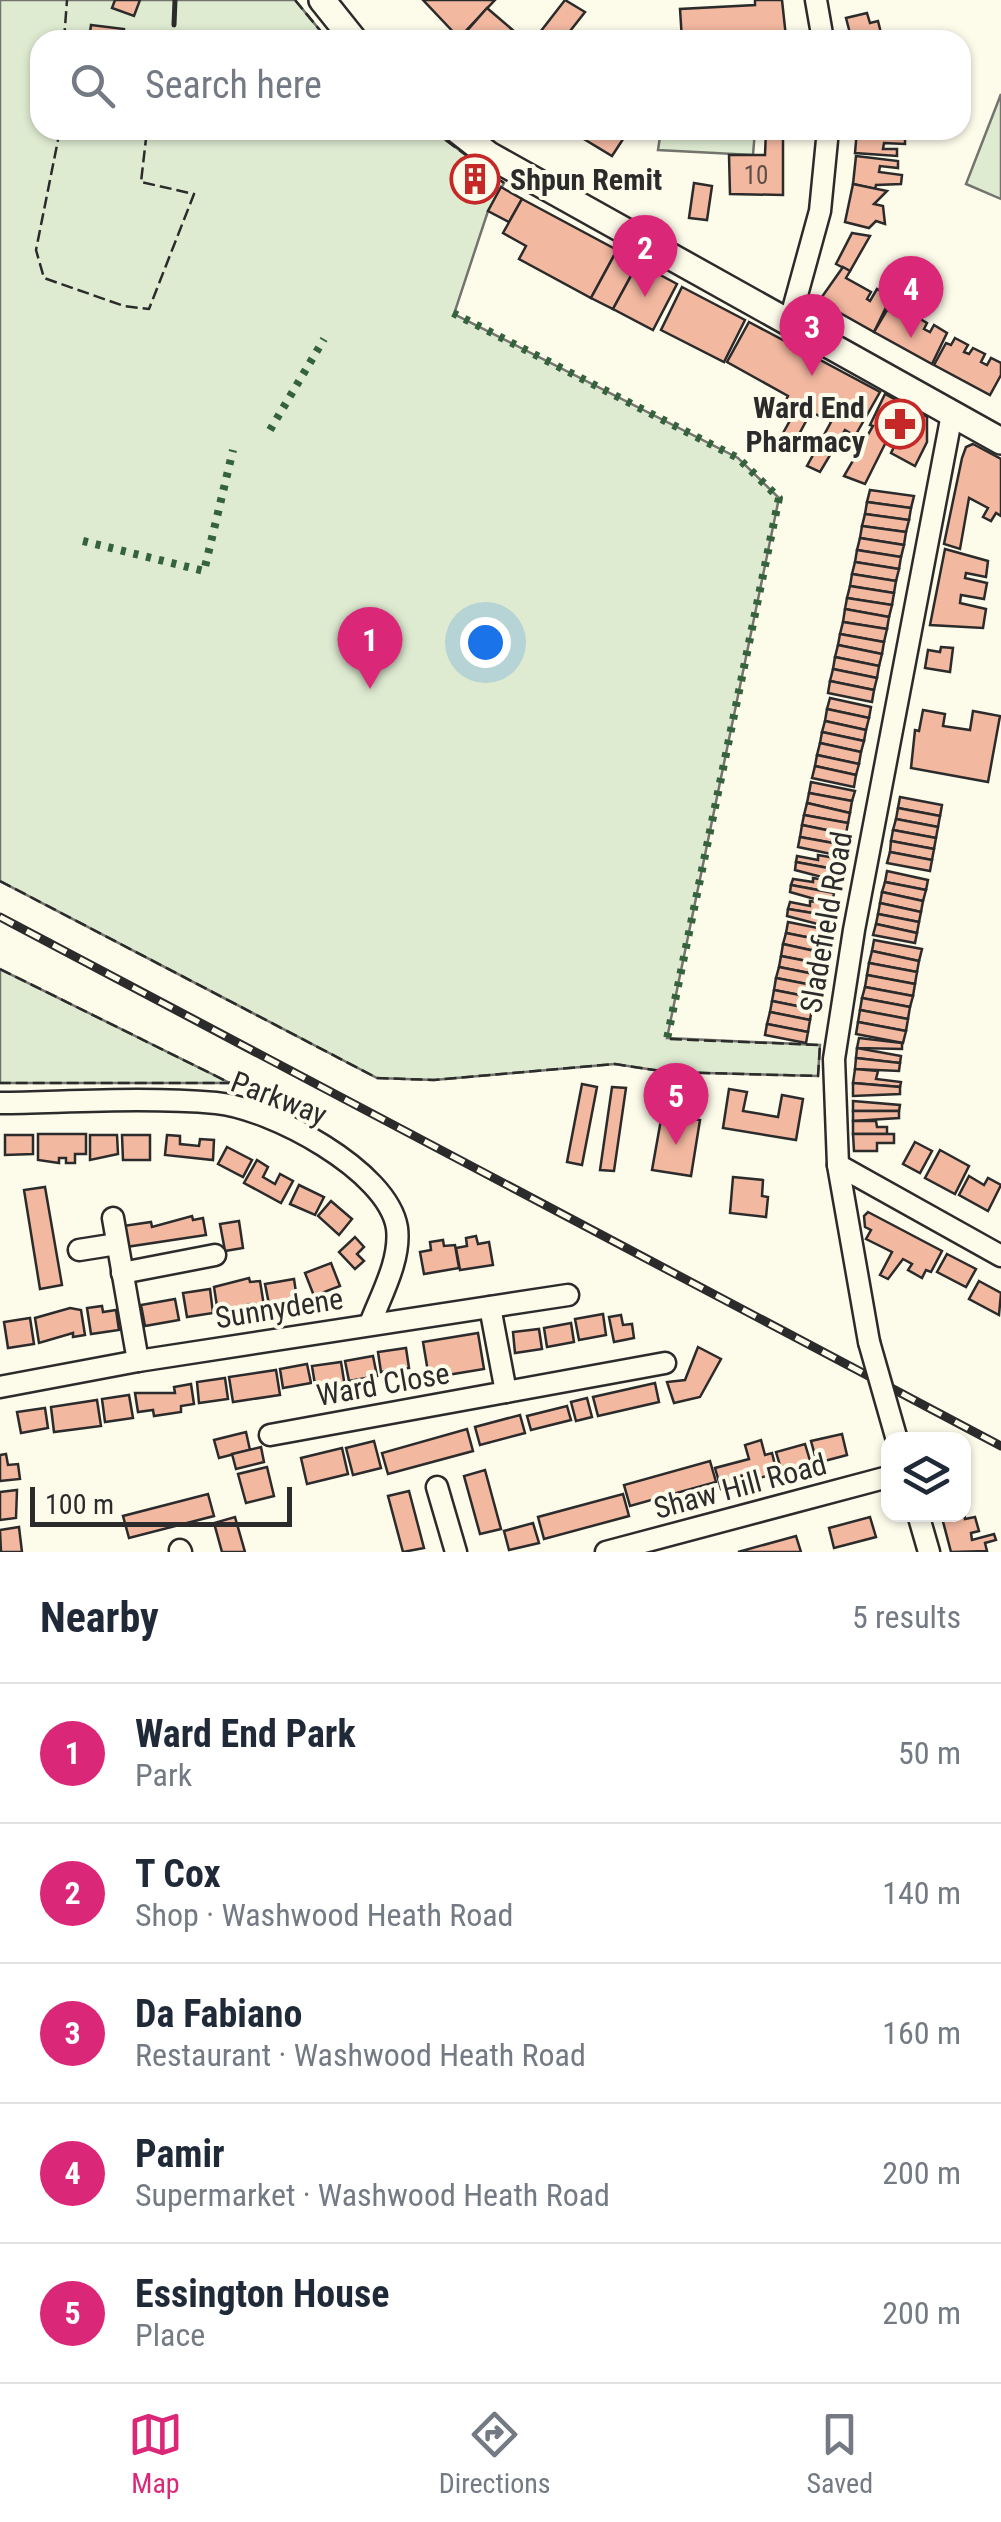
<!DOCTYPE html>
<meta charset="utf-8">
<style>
body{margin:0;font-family:"Roboto Condensed",sans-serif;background:#f6f6f7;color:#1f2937}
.controls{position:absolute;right:30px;bottom:30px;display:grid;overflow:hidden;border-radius:20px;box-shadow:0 2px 8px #0004}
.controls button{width:90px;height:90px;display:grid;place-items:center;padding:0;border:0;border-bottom:2px solid #e0e1e3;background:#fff;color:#1f2937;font:50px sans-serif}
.scale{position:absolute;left:30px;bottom:25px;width:262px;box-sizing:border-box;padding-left:10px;border:5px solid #2b2b2b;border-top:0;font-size:28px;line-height:35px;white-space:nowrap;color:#2b2b2b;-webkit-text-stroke:8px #fdfbea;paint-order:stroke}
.you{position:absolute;left:485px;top:642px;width:35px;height:35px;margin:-25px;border:8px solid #fff;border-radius:50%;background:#1a73e8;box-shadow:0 0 0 15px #1a73e833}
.badge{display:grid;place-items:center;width:65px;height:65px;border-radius:50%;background:#db2777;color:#fff;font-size:32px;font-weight:700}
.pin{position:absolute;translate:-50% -82px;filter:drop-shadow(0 2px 5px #0008)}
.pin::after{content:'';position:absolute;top:52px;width:35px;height:30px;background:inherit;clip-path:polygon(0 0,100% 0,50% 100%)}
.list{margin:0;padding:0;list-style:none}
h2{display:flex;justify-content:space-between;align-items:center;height:130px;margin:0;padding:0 40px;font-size:42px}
h2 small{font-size:32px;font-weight:400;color:#747a83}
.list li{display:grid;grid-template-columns:65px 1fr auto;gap:30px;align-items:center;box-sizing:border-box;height:140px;padding:0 40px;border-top:2px solid #e0e1e3}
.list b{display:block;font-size:38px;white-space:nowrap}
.list p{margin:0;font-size:32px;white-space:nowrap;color:#747a83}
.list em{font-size:32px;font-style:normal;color:#747a83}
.icon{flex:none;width:55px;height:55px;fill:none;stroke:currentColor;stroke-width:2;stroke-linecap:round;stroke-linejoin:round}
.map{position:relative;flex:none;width:1001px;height:1552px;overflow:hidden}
.search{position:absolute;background:#fff;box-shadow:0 2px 8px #0004;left:30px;right:30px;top:30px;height:110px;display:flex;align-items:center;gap:25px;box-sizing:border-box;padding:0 35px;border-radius:30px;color:#747a83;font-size:38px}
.sheet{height:830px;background:#fff}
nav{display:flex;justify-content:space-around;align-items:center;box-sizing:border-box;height:140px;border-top:2px solid #e0e1e3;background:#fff;font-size:28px;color:#747a83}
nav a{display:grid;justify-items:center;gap:5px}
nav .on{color:#db2777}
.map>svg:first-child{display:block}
.green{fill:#deebd1;stroke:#74746e;stroke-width:2.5}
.building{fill:#f2b8a0;stroke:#2b2b2b;stroke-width:2.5}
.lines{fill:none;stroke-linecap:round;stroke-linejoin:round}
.minor-casing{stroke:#2b2b2b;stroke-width:25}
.major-casing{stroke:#2b2b2b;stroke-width:30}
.minor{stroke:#fdfbea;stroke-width:20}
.major{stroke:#fdfbea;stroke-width:25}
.rail-casing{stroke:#2b2b2b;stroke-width:9}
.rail{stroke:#fdfbea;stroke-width:5;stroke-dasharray:15;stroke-linecap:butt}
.minor-bridge-casing{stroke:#2b2b2b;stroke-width:25;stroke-linecap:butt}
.minor-bridge{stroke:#fdfbea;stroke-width:20}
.hedge{stroke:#34623c;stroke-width:8;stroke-dasharray:5 8;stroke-linecap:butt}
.fence{stroke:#2b2b2b;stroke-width:2.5;stroke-dasharray:12 5;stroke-linecap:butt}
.wall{stroke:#2b2b2b;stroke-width:5}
.labels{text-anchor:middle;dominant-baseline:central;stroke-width:8;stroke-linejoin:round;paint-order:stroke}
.number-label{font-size:25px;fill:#5d4e48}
.poi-label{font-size:30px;font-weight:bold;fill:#2b2b2b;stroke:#fdfbea;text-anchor:start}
.street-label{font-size:30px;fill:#2b2b2b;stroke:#fdfbea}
</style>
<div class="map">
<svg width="1001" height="1552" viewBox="0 0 1001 1552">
<rect width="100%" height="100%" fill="#fdfbea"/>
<g class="green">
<polygon points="0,0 295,0 328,40 40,40 40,130 432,130 504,183 488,211 454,314 738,458 779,498 667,1038 820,1045 818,1076 667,1072 615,1064 434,1080 377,1078 0,881"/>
<polygon points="1001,94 1001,199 966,184"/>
<polygon points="661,130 755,130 753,155 658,150"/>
<polygon points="0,969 230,1083 0,1083"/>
</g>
<g class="building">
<polygon points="115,0 140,0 134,16 112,8"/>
<polygon points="423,0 495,0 459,38"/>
<polygon points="565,0 585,12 563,40 534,40"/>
<polygon points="755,0 782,0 786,37 682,40 680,9 755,5"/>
<polygon points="487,8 522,38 520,40 475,40 466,32"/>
<polygon points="867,13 870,23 878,21 882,37 892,35 893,40 851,37 846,18"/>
<polygon points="91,25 124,29 123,40 89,40"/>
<polygon points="569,130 629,130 612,156"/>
<polygon points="766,130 783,130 783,195 730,194 729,155 765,155"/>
<polygon points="857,130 898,130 898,138 905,139 905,144 884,143 883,149 897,149 897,156 855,153"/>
<polygon points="856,156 898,161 898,168 880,166 879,172 902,175 901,184 876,185 875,189 853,184"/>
<polygon points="470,167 487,180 479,191 462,178"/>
<polygon points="694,183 712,186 707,220 689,218"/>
<polygon points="853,184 887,191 874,204 883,206 885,224 876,221 869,228 845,222"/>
<polygon points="501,187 522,199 509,222 488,211"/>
<polygon points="522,199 617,250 591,298 519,259 526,246 503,233"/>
<polygon points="852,233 870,236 850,271 836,264"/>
<polygon points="617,250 638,263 613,309 591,298"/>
<polygon points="638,263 677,284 653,330 613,309"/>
<polygon points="843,267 850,271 846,278 871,292 867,299 870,301 877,289 891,297 874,332 819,301"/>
<polygon points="682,287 745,320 724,362 661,330"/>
<polygon points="898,306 909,312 905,320 911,324 915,316 927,323 924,329 930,332 934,325 947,333 932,364 874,332 887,310 893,313"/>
<polygon points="749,322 880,392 855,436 845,430 820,472 807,466 831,422 811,412 790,451 777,444 793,415 781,409 788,396 727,362"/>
<polygon points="955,338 968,345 964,352 969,354 973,348 985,354 981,362 987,365 991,358 1001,363 1001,375 990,395 934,365 946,343 951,345"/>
<polygon points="885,394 927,417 927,442 915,466 891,453 898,439 890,434 865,484 844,476 873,426 870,425"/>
<polygon points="973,444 1001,459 1001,516 996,513 991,521 983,517 988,508 969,498 960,549 944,544 962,458 966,447"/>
<polygon points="870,490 914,496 911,508 867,502"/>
<polygon points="867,502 911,508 909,520 865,514"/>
<polygon points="865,514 909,520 906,532 862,526"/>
<polygon points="862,526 906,532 904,545 860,538"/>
<polygon points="860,538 904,545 901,557 857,550"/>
<polygon points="945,549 988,561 986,577 966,573 965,578 987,583 984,599 961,595 960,603 986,609 983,628 930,625"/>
<polygon points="857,550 901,557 899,569 855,562"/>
<polygon points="855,562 899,569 896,581 852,574"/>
<polygon points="852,574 896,581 894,593 850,586"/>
<polygon points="850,586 894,593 892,605 847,598"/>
<polygon points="847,598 892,605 889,617 845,609"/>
<polygon points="845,609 889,617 887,629 843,622"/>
<polygon points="843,622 887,629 884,642 840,634"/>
<polygon points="840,634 884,642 882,654 838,645"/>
<polygon points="838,645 882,654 879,666 835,657"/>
<polygon points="941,647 953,648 950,672 925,668 928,650 940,652"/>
<polygon points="835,657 879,666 877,678 833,669"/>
<polygon points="833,669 877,678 874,690 830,681"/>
<polygon points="830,681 874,690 872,702 828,693"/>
<polygon points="830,698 871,707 869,718 827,709"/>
<polygon points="827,709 869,718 866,730 825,721"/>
<polygon points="923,710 945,714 943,726 970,730 973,711 1000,716 988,782 911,768 915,730 919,731"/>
<polygon points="825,721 866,730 864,741 822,732"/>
<polygon points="822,732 864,741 861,752 820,743"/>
<polygon points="820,743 861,752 859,764 817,755"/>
<polygon points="817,755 859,764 856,775 815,766"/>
<polygon points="815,766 856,775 854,787 812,778"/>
<polygon points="811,782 855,791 852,801 809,793"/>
<polygon points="809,793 852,801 850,813 807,803"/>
<polygon points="900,797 942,805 940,816 898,808"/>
<polygon points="807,803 850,813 848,823 804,815"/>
<polygon points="898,808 940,816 938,827 896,819"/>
<polygon points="804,815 848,823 846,834 802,825"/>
<polygon points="896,819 938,827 936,838 893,830"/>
<polygon points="802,825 846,834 844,845 800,837"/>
<polygon points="893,830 936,838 934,849 891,841"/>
<polygon points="800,837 844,845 841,856 798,847"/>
<polygon points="891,841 934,849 932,860 890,852"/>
<polygon points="890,852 932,860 930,871 887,863"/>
<polygon points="818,855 841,859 839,870 796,862 797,856 818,860"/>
<polygon points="796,862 839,870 837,881 795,870"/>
<polygon points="887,871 928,880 926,890 885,882"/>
<polygon points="813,878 836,882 834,893 791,885 793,879 813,882"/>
<polygon points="885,882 926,890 923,901 882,892"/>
<polygon points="791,885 834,893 832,904 790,892"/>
<polygon points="882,892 923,901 921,912 880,903"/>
<polygon points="810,901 833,905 831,916 788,909 790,902 810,906"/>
<polygon points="880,903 921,912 919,922 878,914"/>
<polygon points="788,909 831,916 829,927 787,916"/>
<polygon points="878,914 919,922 917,933 876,924"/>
<polygon points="788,922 828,930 826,941 786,933"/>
<polygon points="876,924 917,933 915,943 873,935"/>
<polygon points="786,933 826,941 824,953 783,944"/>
<polygon points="874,940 922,949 919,961 872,951"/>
<polygon points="783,944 824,953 822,964 781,956"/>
<polygon points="872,951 919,961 917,972 869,963"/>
<polygon points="781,956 822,964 819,975 779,967"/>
<polygon points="869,963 917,972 915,984 867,975"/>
<polygon points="779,967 819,975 817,986 776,978"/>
<polygon points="867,975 915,984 913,996 865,987"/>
<polygon points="776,978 817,986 815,998 774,990"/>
<polygon points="865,987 913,996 910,1007 862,998"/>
<polygon points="774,990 815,998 812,1009 772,1001"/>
<polygon points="862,998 910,1007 908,1019 860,1010"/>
<polygon points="772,1001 812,1009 810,1020 770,1012"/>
<polygon points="860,1010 908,1019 906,1031 858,1022"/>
<polygon points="770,1012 810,1020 808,1032 767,1024"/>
<polygon points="858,1022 906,1031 903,1043 856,1034"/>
<polygon points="767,1024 808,1032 806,1043 765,1035"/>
<polygon points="859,1038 902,1043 902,1049 857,1048"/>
<polygon points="857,1048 901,1056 900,1063 856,1058"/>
<polygon points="856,1058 900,1063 899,1071 855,1069"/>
<polygon points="855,1069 878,1071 876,1079 901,1082 900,1087 853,1083"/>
<polygon points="853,1083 900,1087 900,1094 853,1096"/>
<polygon points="582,1084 597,1087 582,1165 567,1162"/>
<polygon points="612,1087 626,1088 614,1171 600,1170"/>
<polygon points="729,1089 747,1092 743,1111 778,1117 782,1095 803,1099 796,1140 723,1128"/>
<polygon points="853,1101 900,1105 899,1111 853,1111"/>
<polygon points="853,1111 899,1111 899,1118 853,1121"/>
<polygon points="662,1114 700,1120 691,1176 652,1170"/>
<polygon points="853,1121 876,1121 877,1127 887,1127 887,1134 853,1134"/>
<polygon points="38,1134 86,1134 86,1154 75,1154 75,1163 66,1163 66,1158 59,1158 59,1163 38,1160"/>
<polygon points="853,1134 894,1134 894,1143 877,1143 877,1151 854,1151"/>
<polygon points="5,1135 33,1135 33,1154 5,1155"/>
<polygon points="90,1135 117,1135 118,1154 90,1160"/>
<polygon points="122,1135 150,1135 150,1160 123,1160"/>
<polygon points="167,1135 180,1136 180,1144 199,1146 200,1139 214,1140 213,1160 165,1155"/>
<polygon points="915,1142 932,1151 920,1173 903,1164"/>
<polygon points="227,1147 252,1160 243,1177 218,1164"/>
<polygon points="940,1150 969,1166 955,1194 925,1178"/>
<polygon points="257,1160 268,1167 263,1177 275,1184 280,1174 293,1181 281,1203 244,1183"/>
<polygon points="969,1176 984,1185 988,1178 1001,1185 988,1211 959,1195"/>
<polygon points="733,1177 763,1180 762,1196 768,1197 766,1217 730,1213"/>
<polygon points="299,1185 324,1197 315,1215 290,1204"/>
<polygon points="45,1187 62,1285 40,1289 24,1190"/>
<polygon points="331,1201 352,1219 339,1235 318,1216"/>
<polygon points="868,1212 942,1251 931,1272 926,1270 922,1278 908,1270 912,1264 903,1259 888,1279 880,1275 892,1252 866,1239 871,1230 865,1227 864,1216"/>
<polygon points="192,1216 193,1220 203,1218 206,1235 126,1247 123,1226 151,1222 152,1227"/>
<polygon points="239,1221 243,1248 225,1251 220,1224"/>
<polygon points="476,1236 478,1244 489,1242 493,1265 460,1270 456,1248 467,1246 466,1238"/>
<polygon points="355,1237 364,1247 357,1254 364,1261 355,1269 339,1252"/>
<polygon points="443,1240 444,1246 455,1245 459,1268 424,1274 420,1252 431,1250 430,1242"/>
<polygon points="947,1254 976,1269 966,1287 937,1272"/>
<polygon points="331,1263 340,1286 314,1296 305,1273"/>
<polygon points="249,1278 250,1282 260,1281 264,1306 250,1304 218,1313 214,1287"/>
<polygon points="294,1279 297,1299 269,1304 265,1284"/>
<polygon points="979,1281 1001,1293 999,1315 969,1299"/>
<polygon points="210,1289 213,1313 187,1317 183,1293"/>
<polygon points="175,1299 179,1320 145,1326 141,1305"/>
<polygon points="102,1306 103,1312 116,1310 119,1330 91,1334 87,1308"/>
<polygon points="70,1308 81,1310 85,1335 73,1337 73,1333 39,1343 35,1318"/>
<polygon points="603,1314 606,1335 579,1340 575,1319"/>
<polygon points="621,1315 623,1325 632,1324 634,1338 614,1342 609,1317"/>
<polygon points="30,1318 34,1344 8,1348 4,1322"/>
<polygon points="571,1323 574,1342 547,1347 544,1328"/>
<polygon points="539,1329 542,1349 515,1353 513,1332"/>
<polygon points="478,1333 484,1369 429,1378 423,1342"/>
<polygon points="698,1347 721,1359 700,1397 674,1403 667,1382 685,1380"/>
<polygon points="406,1348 409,1368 381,1372 378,1352"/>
<polygon points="373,1356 377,1376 349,1381 345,1361"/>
<polygon points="341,1362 345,1387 316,1391 312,1366"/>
<polygon points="307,1364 311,1383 283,1388 280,1369"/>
<polygon points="276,1370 280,1395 233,1402 229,1377"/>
<polygon points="225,1378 228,1399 199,1403 197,1382"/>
<polygon points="655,1383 659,1402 598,1416 593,1397"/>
<polygon points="191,1384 194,1404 181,1406 181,1412 154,1416 153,1410 138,1412 135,1393 175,1393 174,1387"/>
<polygon points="129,1395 133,1418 105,1422 102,1399"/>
<polygon points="587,1398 592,1417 576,1421 571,1402"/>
<polygon points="97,1400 101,1426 54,1432 51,1407"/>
<polygon points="567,1406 571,1420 531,1430 527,1416"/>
<polygon points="45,1408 48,1428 21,1433 17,1412"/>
<polygon points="520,1415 525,1433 480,1445 475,1427"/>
<polygon points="467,1429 473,1451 388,1474 382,1453"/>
<polygon points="246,1432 250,1450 219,1458 214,1440"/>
<polygon points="842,1434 847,1455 817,1463 811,1441"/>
<polygon points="761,1440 765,1455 772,1453 777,1473 721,1489 715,1468 749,1459 745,1445"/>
<polygon points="374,1441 381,1468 353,1475 346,1448"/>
<polygon points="805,1444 811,1464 782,1472 776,1452"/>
<polygon points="261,1447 264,1462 236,1469 232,1454"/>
<polygon points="342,1448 348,1474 307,1484 301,1458"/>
<polygon points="6,1454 8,1465 18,1464 20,1479 0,1481 0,1455"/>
<polygon points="710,1461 716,1482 630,1506 624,1485"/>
<polygon points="267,1467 274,1496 246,1503 238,1474"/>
<polygon points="485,1470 501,1529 480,1534 464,1476"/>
<polygon points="17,1490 16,1518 0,1520 0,1492"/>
<polygon points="409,1491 424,1548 403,1552 388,1496"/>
<polygon points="208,1494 214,1516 129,1538 123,1516"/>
<polygon points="623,1494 629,1516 544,1539 538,1517"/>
<polygon points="964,1513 965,1519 975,1517 979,1531 971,1533 972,1540 994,1534 996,1540 985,1543 987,1551 951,1552 941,1514"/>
<polygon points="235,1517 245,1552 222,1552 214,1523"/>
<polygon points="870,1517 876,1537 834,1548 829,1528"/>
<polygon points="533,1523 539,1543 509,1550 504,1531"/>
<polygon points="19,1527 22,1552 1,1552 0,1530"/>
<polygon points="796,1536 801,1552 738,1552"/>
</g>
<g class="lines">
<g class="minor-casing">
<g id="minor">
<polyline points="816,0 823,40"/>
<polyline points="789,324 820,211 828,130"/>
<path d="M 0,1103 C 71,1102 145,1097 216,1103 C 270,1108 388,1170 397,1228 C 401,1260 381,1295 370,1324"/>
<polyline points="838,1165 1001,1256"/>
<polyline points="113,1218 138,1361"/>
<polyline points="79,1250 117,1244"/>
<polyline points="122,1273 215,1255"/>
<polyline points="869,1342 838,1165 834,1059 854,930 952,414"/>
<polyline points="0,1387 138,1361 568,1295"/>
<polyline points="506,1392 665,1363"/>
<polyline points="270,1435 506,1392 490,1307"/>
<polyline points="437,1487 456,1552"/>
<polyline points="918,1514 929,1552"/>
<polyline points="180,1550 181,1552"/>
<polyline points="606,1552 888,1477"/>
</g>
</g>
<g class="major-casing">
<g id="major">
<polyline points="322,0 354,40"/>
<polyline points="457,130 489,155 1001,441"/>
</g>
</g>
<use href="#minor" class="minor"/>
<use href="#major" class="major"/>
<g class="rail-casing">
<polyline id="rail" points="0,917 1001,1446"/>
</g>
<use href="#rail" class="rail"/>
<g class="minor-bridge-casing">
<polyline id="minor-bridge" points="869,1342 897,1440"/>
</g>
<use href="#minor-bridge" class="minor-bridge"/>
<g class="hedge">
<polyline points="453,313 738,458 779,498 667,1039"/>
<polyline points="270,430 324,339"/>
<polyline points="83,541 204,571 233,450"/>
</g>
<g class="fence">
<polyline points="295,0 328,40"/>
<polyline points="64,40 67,0"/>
<polyline points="60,130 36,250 44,278 124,306 149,309 194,194 141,182 147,130"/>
<polyline points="432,130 504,183"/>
<polyline points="0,881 377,1078 434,1080 615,1064 667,1072 818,1076 820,1045 667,1039"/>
<polyline points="0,969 230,1083 0,1083"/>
</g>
<polyline class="wall" points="174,25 175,0"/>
</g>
<defs>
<g id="building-ring" transform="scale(2.5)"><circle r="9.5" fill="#fdfbea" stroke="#c62828" stroke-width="1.5"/><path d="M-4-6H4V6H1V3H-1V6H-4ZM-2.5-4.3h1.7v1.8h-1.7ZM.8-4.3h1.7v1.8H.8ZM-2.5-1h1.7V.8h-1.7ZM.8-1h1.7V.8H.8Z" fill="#c62828"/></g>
<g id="pharmacy-ring" transform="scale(2.5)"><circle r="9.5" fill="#fdfbea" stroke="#c62828" stroke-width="1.5"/><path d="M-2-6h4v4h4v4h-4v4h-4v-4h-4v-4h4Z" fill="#c62828"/></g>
</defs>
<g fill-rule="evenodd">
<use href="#building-ring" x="475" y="179"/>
<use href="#pharmacy-ring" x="900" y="424"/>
</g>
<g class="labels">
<g class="number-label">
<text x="756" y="175">10</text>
</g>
<g class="poi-label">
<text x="510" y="179">Shpun Remit</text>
<text x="865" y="407" text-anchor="end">Ward End<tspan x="865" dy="34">Pharmacy</tspan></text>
</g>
<g class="street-label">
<text transform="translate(826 922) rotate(-80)">Sladefield Road</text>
<text transform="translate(279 1098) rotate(21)">Parkway</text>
<text transform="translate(279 1308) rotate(-9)">Sunnydene</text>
<text transform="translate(383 1384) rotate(-10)">Ward Close</text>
<text transform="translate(740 1486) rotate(-15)">Shaw Hill Road</text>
</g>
</g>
</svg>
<div class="controls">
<button><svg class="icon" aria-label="layers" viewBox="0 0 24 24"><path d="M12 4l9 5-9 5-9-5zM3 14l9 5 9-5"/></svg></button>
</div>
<div class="scale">100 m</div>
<div class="you"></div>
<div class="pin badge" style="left:370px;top:689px">1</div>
<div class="pin badge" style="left:645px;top:297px">2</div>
<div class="pin badge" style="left:812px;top:376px">3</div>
<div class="pin badge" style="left:911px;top:338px">4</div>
<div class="pin badge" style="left:676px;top:1145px">5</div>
<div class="search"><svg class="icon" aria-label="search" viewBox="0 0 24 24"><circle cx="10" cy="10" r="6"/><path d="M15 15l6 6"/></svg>Search here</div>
</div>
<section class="sheet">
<h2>Nearby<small>5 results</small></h2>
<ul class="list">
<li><span class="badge">1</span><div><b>Ward End Park</b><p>Park</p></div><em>50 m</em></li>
<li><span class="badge">2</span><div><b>T Cox</b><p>Shop · Washwood Heath Road</p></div><em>140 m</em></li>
<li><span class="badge">3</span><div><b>Da Fabiano</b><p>Restaurant · Washwood Heath Road</p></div><em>160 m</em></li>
<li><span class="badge">4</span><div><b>Pamir</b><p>Supermarket · Washwood Heath Road</p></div><em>200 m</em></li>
<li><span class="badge">5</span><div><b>Essington House</b><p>Place</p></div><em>200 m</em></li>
</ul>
</section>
<nav>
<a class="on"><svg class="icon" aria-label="map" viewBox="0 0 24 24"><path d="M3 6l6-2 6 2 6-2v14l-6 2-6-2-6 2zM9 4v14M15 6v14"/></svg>Map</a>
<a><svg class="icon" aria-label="directions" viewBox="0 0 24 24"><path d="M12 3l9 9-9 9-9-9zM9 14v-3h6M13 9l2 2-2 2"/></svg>Directions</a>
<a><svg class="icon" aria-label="saved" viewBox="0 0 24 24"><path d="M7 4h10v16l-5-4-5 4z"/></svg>Saved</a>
</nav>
